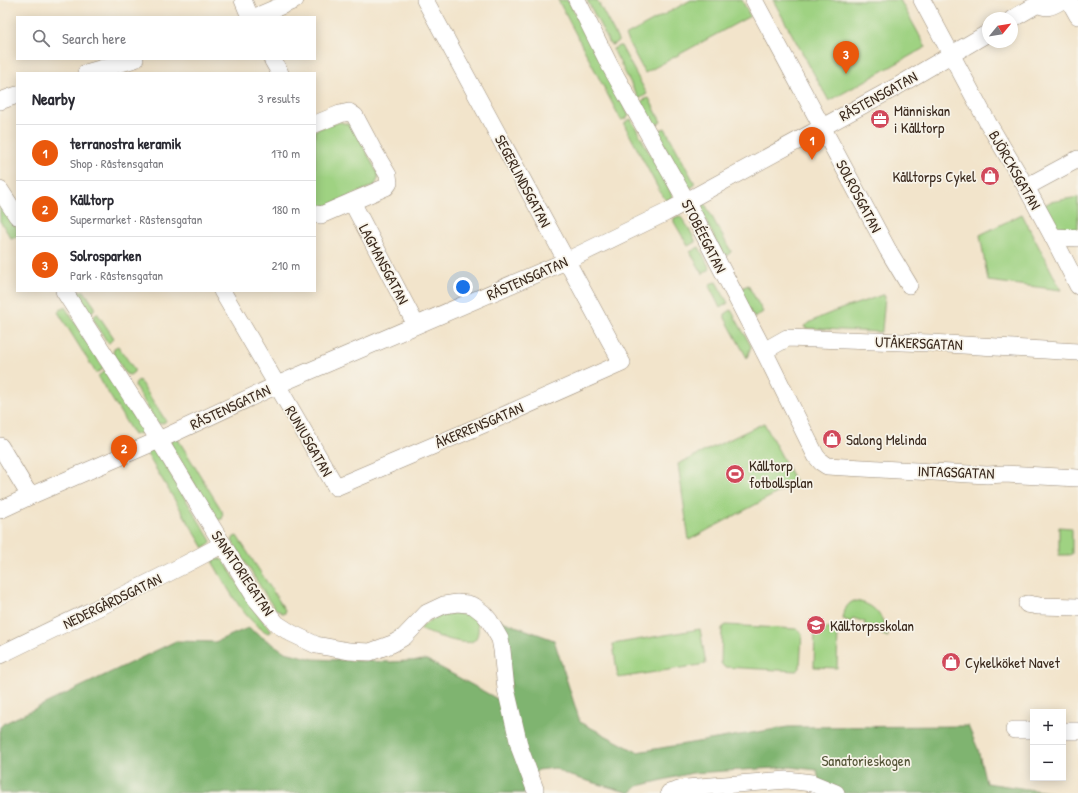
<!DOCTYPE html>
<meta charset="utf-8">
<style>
body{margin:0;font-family:"Patrick Hand",sans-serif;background:#f2f2f3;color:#2b2b33}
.controls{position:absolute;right:12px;bottom:12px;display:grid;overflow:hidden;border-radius:0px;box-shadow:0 2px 10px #0003}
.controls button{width:36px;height:36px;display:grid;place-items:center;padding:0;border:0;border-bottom:1px solid #e1e1e2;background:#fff;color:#2b2b33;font:20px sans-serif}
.compass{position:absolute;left:982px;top:12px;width:36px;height:36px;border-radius:50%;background:#fff;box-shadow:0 2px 10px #0003;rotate:60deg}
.you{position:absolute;left:463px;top:287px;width:14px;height:14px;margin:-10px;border:3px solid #fff;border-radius:50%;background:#1a73e8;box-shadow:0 0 0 6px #1a73e833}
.badge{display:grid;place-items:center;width:26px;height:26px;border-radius:50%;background:#ea580c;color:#fff;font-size:13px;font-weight:700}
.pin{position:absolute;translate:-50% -33px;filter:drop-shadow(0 1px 2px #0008)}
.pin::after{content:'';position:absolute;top:21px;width:14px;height:12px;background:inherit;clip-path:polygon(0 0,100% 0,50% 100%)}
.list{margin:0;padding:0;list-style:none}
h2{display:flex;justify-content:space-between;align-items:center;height:52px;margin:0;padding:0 16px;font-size:17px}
h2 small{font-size:13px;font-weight:400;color:#7c7c81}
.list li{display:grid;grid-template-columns:26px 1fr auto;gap:12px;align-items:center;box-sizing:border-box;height:56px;padding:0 16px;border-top:1px solid #e1e1e2}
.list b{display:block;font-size:15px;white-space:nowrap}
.list p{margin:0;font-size:13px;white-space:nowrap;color:#7c7c81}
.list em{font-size:13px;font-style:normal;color:#7c7c81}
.icon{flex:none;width:22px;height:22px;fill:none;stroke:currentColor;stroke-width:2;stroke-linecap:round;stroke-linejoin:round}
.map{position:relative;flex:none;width:1078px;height:793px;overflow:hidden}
.search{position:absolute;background:#fff;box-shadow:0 2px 10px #0003;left:16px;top:16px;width:300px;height:44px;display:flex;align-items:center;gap:10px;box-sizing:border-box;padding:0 14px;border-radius:0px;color:#7c7c81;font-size:15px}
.panel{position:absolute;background:#fff;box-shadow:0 2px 10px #0003;left:16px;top:72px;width:300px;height:220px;border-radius:0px}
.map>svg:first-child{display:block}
.green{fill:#9fd282;stroke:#6d7e50}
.forest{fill:#7fb470;stroke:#5d6f47}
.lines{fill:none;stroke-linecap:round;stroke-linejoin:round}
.street-casing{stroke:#968774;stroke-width:18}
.street{stroke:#fff;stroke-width:17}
.labels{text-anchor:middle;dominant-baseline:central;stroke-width:3.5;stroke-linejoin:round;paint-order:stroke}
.street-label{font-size:15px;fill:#3b2a1e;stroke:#f7f3e8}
.poi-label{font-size:15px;fill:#3b2a1e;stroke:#f7f3e8;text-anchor:start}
.park-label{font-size:15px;fill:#545437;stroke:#f7f3e8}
</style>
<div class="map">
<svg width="1078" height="793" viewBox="0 0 1078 793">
<rect width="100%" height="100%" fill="#f7f3e8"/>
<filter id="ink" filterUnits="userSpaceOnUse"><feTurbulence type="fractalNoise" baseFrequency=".025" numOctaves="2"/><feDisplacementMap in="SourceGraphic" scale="8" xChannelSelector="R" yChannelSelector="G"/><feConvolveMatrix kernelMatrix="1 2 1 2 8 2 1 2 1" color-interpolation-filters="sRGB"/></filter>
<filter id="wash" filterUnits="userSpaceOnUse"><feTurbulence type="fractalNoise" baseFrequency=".012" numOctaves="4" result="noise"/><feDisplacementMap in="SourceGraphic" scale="16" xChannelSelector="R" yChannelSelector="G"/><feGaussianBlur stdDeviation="0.9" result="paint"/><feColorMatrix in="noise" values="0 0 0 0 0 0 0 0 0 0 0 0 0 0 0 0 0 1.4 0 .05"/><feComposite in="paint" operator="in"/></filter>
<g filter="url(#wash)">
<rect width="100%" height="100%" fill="#f2e4cb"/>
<g class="green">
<polygon points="558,0 568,0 629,116 625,119 621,120"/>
<polygon points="587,0 597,0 618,40 618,42 612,45 610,44"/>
<polygon points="691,0 742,0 750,16 645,73 625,36"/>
<polygon points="773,0 900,0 926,47 829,101"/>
<polygon points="619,46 621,46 647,94 639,99 613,49"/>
<polygon points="649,98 661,122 654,126 641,102 643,100"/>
<polygon points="631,119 671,193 672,197 668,201 665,199 659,190 625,126 625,122"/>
<polygon points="340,122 348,124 354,128 378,174 378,179 375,185 324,208 315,207 315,130"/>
<polygon points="665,128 694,182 694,184 691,188 688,190 658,134 660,130"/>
<polygon points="1078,197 1078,229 1055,228 1043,206 1050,202"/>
<polygon points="0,202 17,229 17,237 11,238 0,221"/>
<path d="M 702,204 L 705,204 L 728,246 L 731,251 L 730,253 C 728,255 726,256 723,255 L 699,207 Z"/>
<polygon points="1022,214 1061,290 988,281 980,235"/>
<polygon points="680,216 688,227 695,240 695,242 688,246 674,222 674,218"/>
<polygon points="699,247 710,269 703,274 690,252"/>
<polygon points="716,282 728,303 720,308 709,286 712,283"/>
<polygon points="748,285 763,312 754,318 739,290"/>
<path d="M 76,291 L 84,291 L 95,307 C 94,310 93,312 90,312 L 87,309 Z"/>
<path d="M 882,295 L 884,295 L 885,297 L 882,330 L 881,332 L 878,332 L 805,328 L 804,326 C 828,311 856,305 882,295 Z"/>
<polygon points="65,307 103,367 103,369 96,373 58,312 60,310"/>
<polygon points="731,310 751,346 747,358 725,318 725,314"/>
<polygon points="97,313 114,338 109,343 107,342 94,320 93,318"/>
<polygon points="118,346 134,369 134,372 130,375 126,374 113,353 114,348"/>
<polygon points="105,371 142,430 141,433 134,435 98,376"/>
<polygon points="139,380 166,421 163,423 159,424 154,418 135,386 136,382"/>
<polygon points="764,423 796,483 689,540 678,464"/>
<polygon points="170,434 176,436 222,511 223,516 222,519 217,520 171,445"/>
<polygon points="153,448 160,457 211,541 210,544 204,548 145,451"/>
<polygon points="1059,527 1071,528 1072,530 1072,554 1069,555 1059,555"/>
<polygon points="237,536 285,610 285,613 284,614 276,609 270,602 232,541 234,537"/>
<path d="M 215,559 L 221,559 L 226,564 L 249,602 L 265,624 L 271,629 L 271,632 L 268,633 C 243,620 227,586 213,563 L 214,560 Z"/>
<path d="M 854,601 C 875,603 884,617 888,637 L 864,627 L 865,622 L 853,618 L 851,622 L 843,619 C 844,611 846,604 854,601 Z"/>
<path d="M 456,613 C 469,616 480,616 478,632 C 477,637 476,640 471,642 C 462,645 429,634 420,629 C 432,617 440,615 456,613 Z"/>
<polygon points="726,625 797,629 802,633 800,668 796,671 724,667 721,663 722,628"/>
<polygon points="815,628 838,629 837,668 814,667"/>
<polygon points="700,629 706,664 618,678 613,644"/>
</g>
<polygon class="forest" points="499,620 554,640 580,722 637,752 788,727 968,726 978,749 986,783 1055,793 821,793 817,770 791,767 692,773 638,786 630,793 567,775 555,768 538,770 525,782 525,793 0,793 0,727 3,724 176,641 215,642 248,628 285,652 313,659 390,662 427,660 501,701 511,686"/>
</g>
<g filter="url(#ink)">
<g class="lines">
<g class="street-casing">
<g id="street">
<polyline points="243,0 250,17"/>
<polyline points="577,0 610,66 687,202 764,351 816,456 821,462 827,466 987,475 1004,474 1078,478"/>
<polyline points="754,0 888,250 909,285"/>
<polyline points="922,0 988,123 1026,187 1053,237 1078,286"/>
<polyline points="1069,0 1078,16"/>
<polyline points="255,17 295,0"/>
<path d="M 1012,19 L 1038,4 C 1048,10 1053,5 1063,0"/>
<polyline points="272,59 280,73"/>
<polyline points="86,73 135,59"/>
<polyline points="0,101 17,95"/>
<polyline points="315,124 340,114 349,112 355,116 372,148 388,175 389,183 386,187 321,215 315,214"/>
<polyline points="1026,187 1078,159"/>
<polyline points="0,190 17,216"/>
<polyline points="352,202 416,325"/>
<polyline points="1053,237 1078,238"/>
<polyline points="64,291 159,440 256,599 277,624 291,633 316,645 349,651 370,652 392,644 404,637 427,613 444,605 457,603 468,604 474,606 483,613 489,620 500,639 502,650 506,689 520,749 535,789"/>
<polyline points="222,291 277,385 336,487 489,422 622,363 425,0"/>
<polyline points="764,351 787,338 931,343 1078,352"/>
<polyline points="0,446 30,496"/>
<polyline points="0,510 30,496 159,440 277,385 566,261 665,213 896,87 988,33"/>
<polyline points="1027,604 1039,606 1078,607"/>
<path d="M 0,655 C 74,618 150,585 223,544"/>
<polyline points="1014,730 1033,730"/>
<polyline points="1063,731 1078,731"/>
<polyline points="669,793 686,788 787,780 812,783 836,793"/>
</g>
</g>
<use href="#street" class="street"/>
</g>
</g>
<defs>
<g id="office-disc" transform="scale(1)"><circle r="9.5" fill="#d1495b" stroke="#f7f3e8"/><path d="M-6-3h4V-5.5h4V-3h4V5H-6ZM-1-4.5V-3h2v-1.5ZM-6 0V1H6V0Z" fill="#fff"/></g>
<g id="shop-disc" transform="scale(1)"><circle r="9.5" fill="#d1495b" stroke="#f7f3e8"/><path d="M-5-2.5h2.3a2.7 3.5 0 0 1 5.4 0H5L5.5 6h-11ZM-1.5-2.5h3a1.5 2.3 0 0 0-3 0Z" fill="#fff"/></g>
<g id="stadium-disc" transform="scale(1)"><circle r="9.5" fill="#d1495b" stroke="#f7f3e8"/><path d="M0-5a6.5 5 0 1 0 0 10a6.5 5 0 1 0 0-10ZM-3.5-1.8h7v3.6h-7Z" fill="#fff"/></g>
<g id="school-disc" transform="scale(1)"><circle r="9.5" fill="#d1495b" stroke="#f7f3e8"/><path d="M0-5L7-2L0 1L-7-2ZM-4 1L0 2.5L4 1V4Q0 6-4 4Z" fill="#fff"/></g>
</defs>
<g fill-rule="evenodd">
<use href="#office-disc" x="880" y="119"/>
<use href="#shop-disc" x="990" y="176"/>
<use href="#shop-disc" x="832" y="439"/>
<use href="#stadium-disc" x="735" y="474"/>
<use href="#school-disc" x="816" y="625"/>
<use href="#shop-disc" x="951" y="662"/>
</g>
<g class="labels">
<g class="street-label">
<text transform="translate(878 96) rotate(-29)">RÅSTENSGATAN</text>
<text transform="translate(1015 170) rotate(60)">BJÖRCKSGATAN</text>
<text transform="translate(523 181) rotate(62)">SEGERLINDSGATAN</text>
<text transform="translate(859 196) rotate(62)">SOLROSGATAN</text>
<text transform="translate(704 236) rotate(63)">STOBÉEGATAN</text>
<text transform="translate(384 264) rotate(62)">LAGMANSGATAN</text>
<text transform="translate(527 278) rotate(-24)">RÅSTENSGATAN</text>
<text transform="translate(919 343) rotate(2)">UTÅKERSGATAN</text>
<text transform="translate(230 407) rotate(-25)">RÅSTENSGATAN</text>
<text transform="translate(479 425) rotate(-23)">ÅKERRENSGATAN</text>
<text transform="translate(309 441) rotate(60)">RUNIUSGATAN</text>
<text transform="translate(956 472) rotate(2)">INTAGSGATAN</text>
<text transform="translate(243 573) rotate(56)">SANATORIEGATAN</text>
<text transform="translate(112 601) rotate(-26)">NEDERGÅRDSGATAN</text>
</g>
<g class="poi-label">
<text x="894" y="110">Människan<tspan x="894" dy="17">i Kålltorp</tspan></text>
<text x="976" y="176" text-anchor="end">Kålltorps Cykel</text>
<text x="846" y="439">Salong Melinda</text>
<text x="749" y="465">Kålltorp<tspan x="749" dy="17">fotbollsplan</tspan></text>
<text x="830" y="625">Kålltorpsskolan</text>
<text x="965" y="662">Cykelköket Navet</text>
</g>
<g class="park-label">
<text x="866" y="760">Sanatorieskogen</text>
</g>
</g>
</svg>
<div class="controls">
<button>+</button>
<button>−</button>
</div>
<svg class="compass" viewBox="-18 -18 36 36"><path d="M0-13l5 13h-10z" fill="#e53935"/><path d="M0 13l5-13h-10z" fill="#7c7c81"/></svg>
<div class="you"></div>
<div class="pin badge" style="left:812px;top:160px">1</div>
<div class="pin badge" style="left:124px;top:468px">2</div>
<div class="pin badge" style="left:846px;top:74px">3</div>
<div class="search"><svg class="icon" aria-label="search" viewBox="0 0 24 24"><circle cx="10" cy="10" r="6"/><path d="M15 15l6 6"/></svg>Search here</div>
<section class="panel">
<h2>Nearby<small>3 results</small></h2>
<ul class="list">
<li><span class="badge">1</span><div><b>terranostra keramik</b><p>Shop · Råstensgatan</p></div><em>170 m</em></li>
<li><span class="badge">2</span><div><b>Kålltorp</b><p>Supermarket · Råstensgatan</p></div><em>180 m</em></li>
<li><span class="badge">3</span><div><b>Solrosparken</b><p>Park · Råstensgatan</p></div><em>210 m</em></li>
</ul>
</section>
</div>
